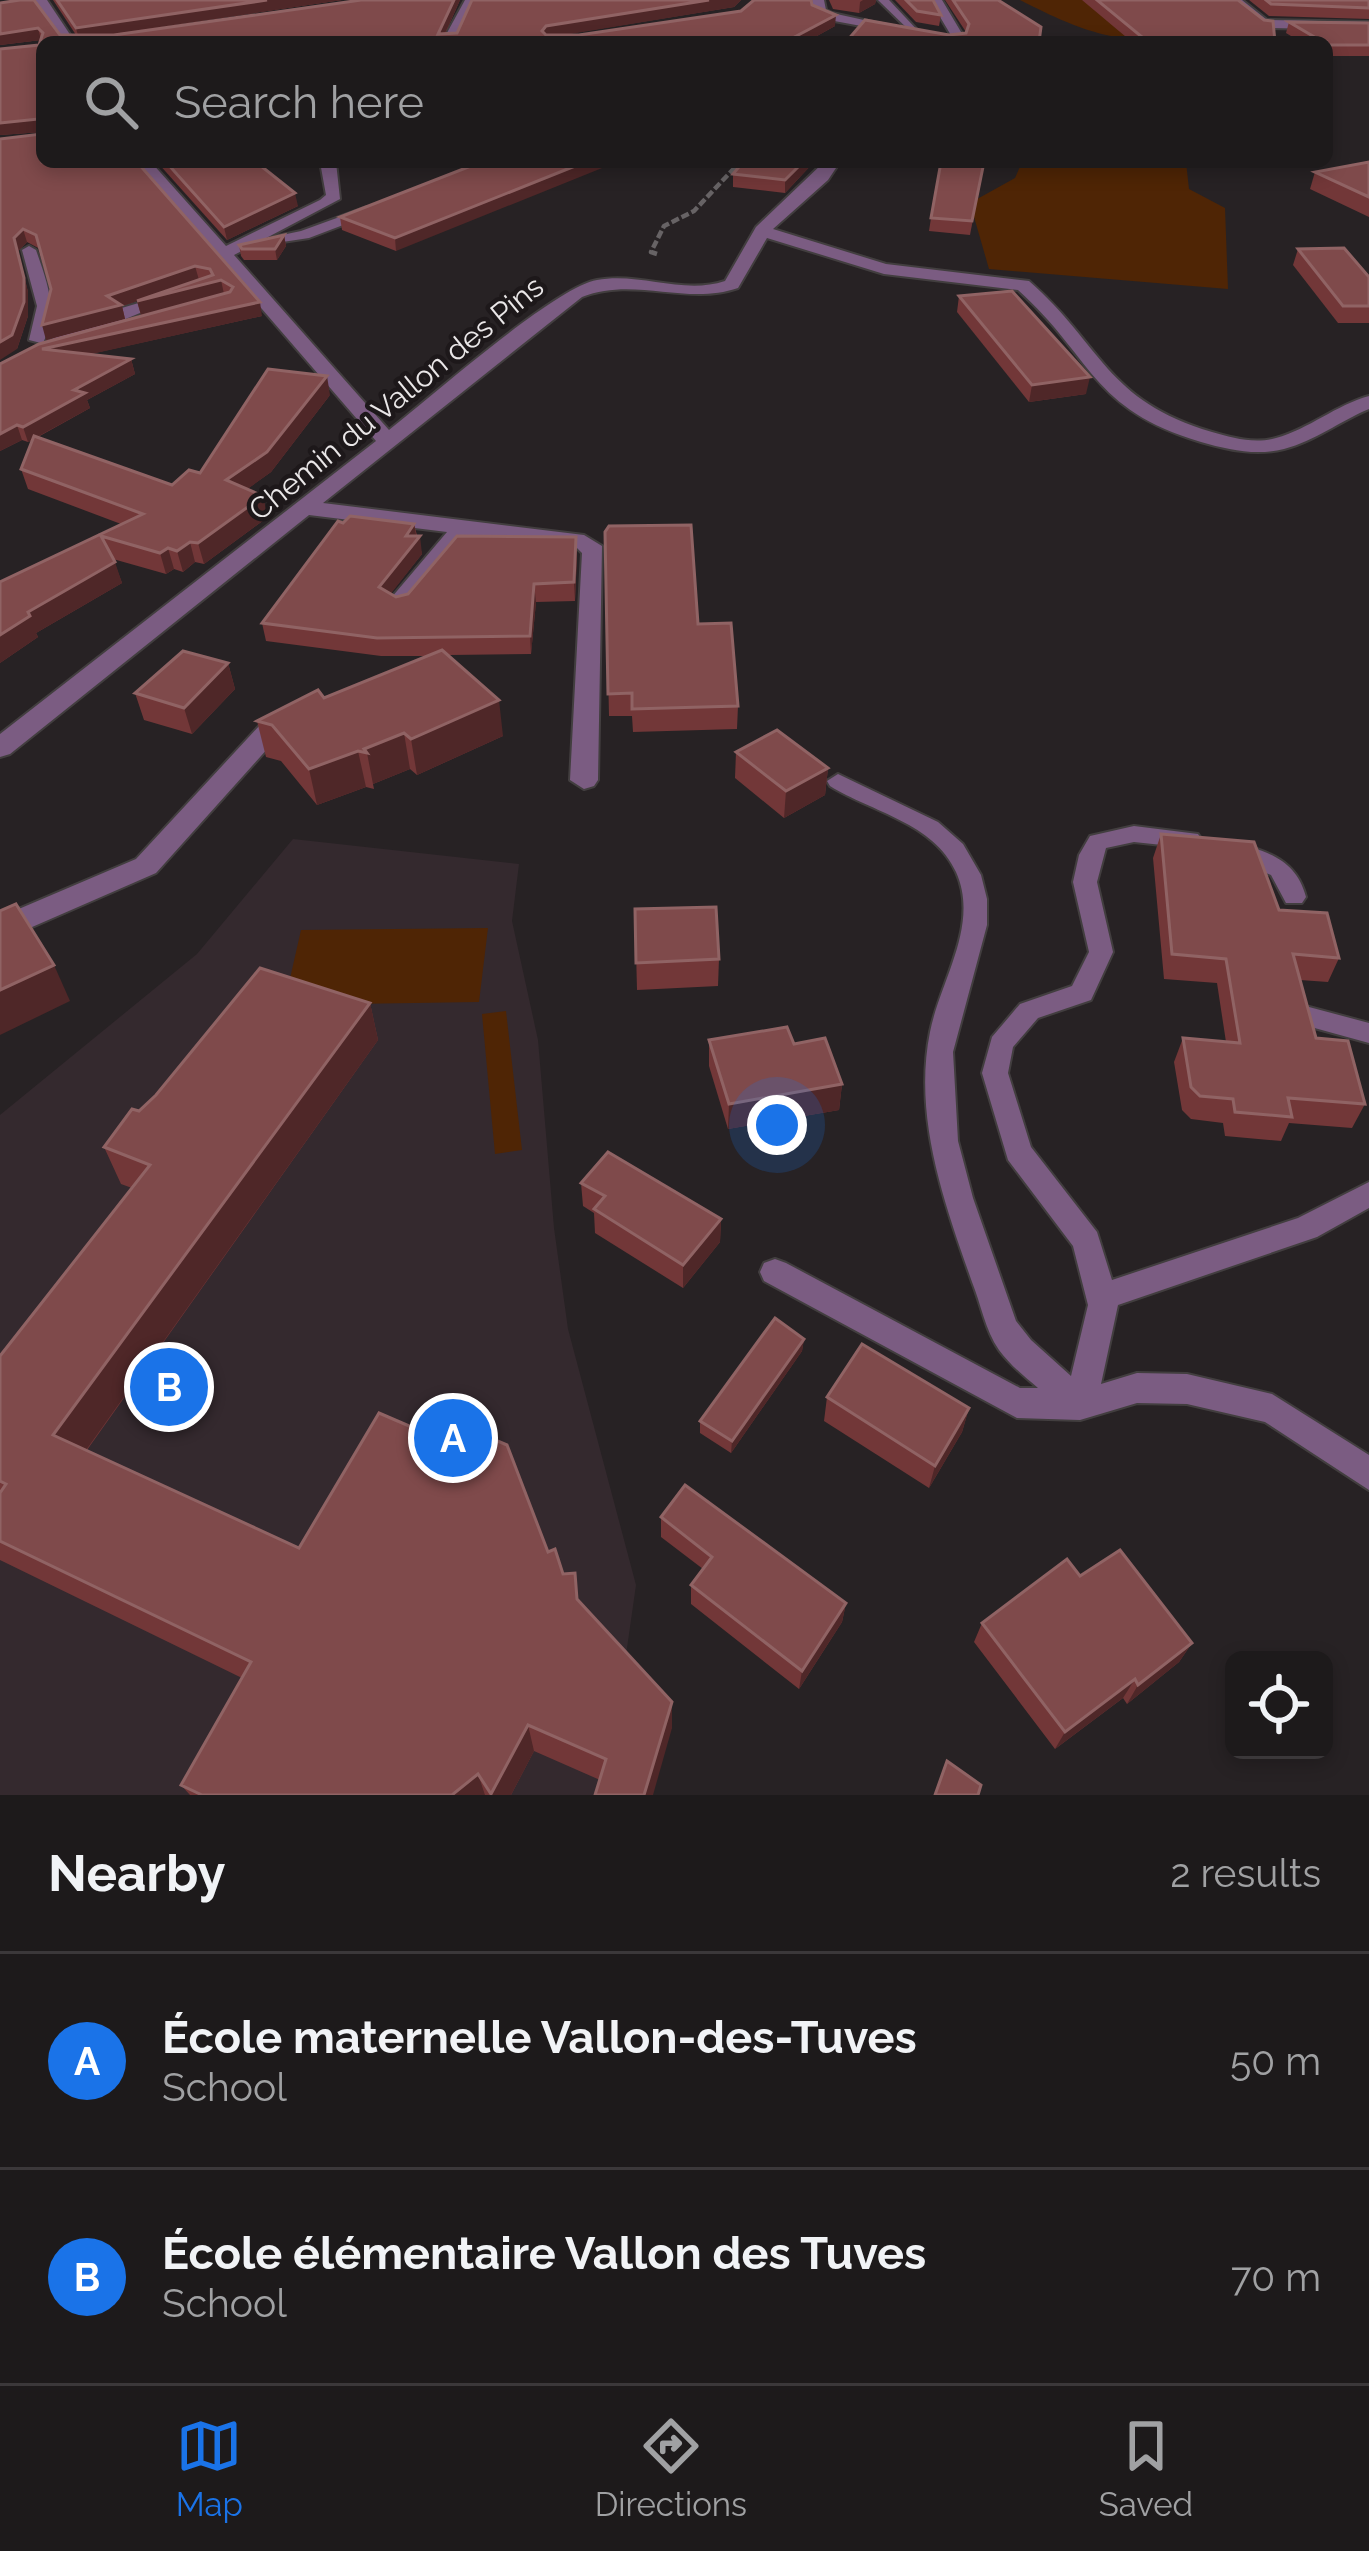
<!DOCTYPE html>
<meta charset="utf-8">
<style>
body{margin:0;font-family:Raleway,sans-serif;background:#252324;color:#f1f3f6}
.controls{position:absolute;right:36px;bottom:36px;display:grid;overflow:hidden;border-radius:18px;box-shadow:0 6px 18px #0003}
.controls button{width:108px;height:108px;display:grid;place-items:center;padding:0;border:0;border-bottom:3px solid #3b383a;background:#1d1a1b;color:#f1f3f6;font:60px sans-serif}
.you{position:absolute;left:777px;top:1125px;width:42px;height:42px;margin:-30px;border:9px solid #fff;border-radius:50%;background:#1a73e8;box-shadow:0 0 0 18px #1a73e833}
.badge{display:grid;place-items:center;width:78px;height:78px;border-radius:50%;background:#1a73e8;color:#fff;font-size:39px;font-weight:700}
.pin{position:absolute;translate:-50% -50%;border:6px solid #fff;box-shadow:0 3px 12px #0006}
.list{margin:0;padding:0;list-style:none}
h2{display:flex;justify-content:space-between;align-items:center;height:156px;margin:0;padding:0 48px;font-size:51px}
h2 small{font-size:39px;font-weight:400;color:#a0a1a3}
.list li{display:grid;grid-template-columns:78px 1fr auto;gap:36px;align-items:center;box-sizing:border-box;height:216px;padding:0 48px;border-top:3px solid #3b383a}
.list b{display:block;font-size:45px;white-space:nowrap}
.list p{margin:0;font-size:39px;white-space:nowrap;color:#a0a1a3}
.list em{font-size:39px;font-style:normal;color:#a0a1a3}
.icon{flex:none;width:66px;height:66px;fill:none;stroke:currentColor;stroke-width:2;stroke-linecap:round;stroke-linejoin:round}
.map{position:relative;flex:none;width:1369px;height:1795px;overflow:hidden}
.search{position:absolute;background:#1d1a1b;box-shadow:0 6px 18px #0003;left:36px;right:36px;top:36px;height:132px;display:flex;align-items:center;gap:30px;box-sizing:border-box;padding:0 42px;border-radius:18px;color:#a0a1a3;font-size:45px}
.sheet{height:588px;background:#1d1a1b}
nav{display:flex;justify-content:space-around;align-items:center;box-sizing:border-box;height:168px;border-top:3px solid #3b383a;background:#1d1a1b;font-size:33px;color:#a0a1a3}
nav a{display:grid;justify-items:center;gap:6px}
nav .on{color:#1a73e8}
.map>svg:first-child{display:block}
.built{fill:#34292e}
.green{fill:#4f2505}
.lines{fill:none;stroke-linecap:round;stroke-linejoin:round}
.service-casing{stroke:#423e3f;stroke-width:4}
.minor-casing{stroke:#423e3f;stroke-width:4}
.path{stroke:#676365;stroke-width:4.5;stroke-dasharray:8 3;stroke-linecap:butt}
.service{fill:#7b5c82;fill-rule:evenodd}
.minor{fill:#7b5c82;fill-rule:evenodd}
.wall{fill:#723738}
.shaded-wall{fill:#4f2728}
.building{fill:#7f4a4b;stroke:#906364;stroke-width:3}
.labels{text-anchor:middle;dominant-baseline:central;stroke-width:9;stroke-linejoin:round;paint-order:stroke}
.far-street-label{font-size:30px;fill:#eae7e8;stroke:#1d181a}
</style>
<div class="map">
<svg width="1369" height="1795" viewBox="0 0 1369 1795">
<rect width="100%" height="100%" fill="#272224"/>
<polygon class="built" points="293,839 519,864 512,921 538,1040 554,1228 568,1329 636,1585 606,1795 0,1795 0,1115 197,954"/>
<g class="green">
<path d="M 1020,0 L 1097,0 L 1192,42 C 1115,42 1088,35 1020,0 Z"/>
<polygon points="1022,162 1186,162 1189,189 1225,208 1228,289 989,269 970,203 1015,178"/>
<polygon points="488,928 479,1002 284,1005 301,930"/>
<polygon points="506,1011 522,1150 495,1154 482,1014"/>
</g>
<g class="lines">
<g class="service-casing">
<g id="service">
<polygon points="878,0 889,0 921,34 913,34"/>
<polygon points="367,207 374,211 372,214 309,238 256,246 249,242 301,231"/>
<path d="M 29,246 L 36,250 C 47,282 59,311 43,343 L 115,310 L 169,294 L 176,298 L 51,350 L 41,350 L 41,343 L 29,340 L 37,306 L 22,250 Z"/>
<path d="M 838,774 L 938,822 L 963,844 L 981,875 L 987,899 L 987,925 L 953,1052 L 958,1141 L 973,1198 L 1016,1321 L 1031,1340 L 1071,1376 L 1088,1305 L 1073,1246 L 1008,1160 L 982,1073 L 992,1037 L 1020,1004 L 1072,986 L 1089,952 L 1073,882 L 1079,855 L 1090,836 L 1134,826 L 1198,834 L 1202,840 L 1190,848 L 1134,842 L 1106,848 L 1097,882 L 1113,952 L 1091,1000 L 1038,1018 L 1013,1047 L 1008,1073 L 1031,1147 L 1097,1232 L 1112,1280 L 1298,1218 L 1369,1182 L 1369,1208 L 1317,1237 L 1118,1305 L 1101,1384 L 1137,1373 L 1187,1374 L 1272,1394 L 1369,1455 L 1369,1490 L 1265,1422 L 1187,1404 L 1137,1403 L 1080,1420 L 1017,1418 L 764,1281 L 760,1272 L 764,1263 L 775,1259 L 786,1263 L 1020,1388 L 1038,1388 C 1025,1377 1010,1365 999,1350 C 985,1330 981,1304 972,1282 C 944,1202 913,1117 930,1032 C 940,981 980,925 956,872 C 934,823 872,812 830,786 L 827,781 Z"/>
<path d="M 1230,841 C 1265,851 1296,858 1306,897 L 1302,903 L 1286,903 L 1271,875 L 1222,855 L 1218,849 Z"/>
<polygon points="1309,1007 1369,1023 1369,1043 1300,1024 1296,1017 1300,1010"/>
</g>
</g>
<g class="minor-casing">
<g id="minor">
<polygon points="35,0 47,0 75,42 63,42"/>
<polygon points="465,0 477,0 454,42 442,42"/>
<polygon points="812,0 824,0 826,10 832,13 905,29 899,33 829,20 814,12"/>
<polygon points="930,0 942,0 964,37 961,42 949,42 952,37"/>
<polygon points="1229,0 1242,0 1267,20 1369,22 1369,30 1264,28"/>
<path d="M 135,162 L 151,162 L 226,246 L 320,200 L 326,195 L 320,162 L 336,162 L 340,199 L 234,255 L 389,430 C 430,398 555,287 597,280 C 640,272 683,295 725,281 L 756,227 L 824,162 L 840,162 L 828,180 L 773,229 L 886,264 L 1029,281 C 1103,346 1105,400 1212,432 C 1232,438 1255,444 1276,438 C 1309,429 1336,405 1369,396 L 1369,409 C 1340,421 1315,441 1284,449 C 1256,456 1229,450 1201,442 C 1090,409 1093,357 1018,290 L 884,274 L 767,238 L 738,288 C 686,306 634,276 582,297 L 323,503 L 584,535 L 602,546 L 598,780 L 594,786 L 584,789 L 570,780 L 582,553 L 577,548 L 469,535 L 407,609 L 398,611 L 386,604 L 447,532 L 309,515 L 10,754 L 0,757 L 0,734 L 376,441 Z"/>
<polygon points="296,712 309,720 278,737 156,873 0,941 0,917 136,859 260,725"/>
</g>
</g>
<polyline class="path" points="657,254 651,252 664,226 694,211 740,162"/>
<use href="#service" class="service"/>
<use href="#minor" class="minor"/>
</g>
<g class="wall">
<polygon points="53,0 342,0 105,35 361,0 460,0 445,34 457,33 472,0 741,0 734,7 561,35 579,35 812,5 835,26 806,42 42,42 42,132 0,135 0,49 39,45 41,40 0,45 0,3 60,35 76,35"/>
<polygon points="829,0 876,0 875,4 859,13 833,9"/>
<polygon points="895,0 933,0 941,15 939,26 916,22"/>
<polygon points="945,0 998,0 1041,27 949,35 966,32"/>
<polygon points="1082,0 1238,0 1275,42 1132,42"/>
<polygon points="1249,0 1369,0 1369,19 1269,16"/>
<polygon points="1289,22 1369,23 1369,56 1327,56 1327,42 1301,42 1286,33"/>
<polygon points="0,139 137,162 262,316 90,354 131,359 135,374 87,400 90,408 38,437 172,485 200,473 330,395 271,472 247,489 268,517 204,564 195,562 183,572 174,569 166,574 113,559 122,583 36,633 38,637 0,663 26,571 121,524 28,489 21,469 33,440 28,442 22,440 0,451 0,364 224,294 141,315 137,301 122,306 125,319 46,340 51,289 40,249 27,242 18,251 28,292 28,316 17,349"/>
<polygon points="157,162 256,162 298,206 227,240"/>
<polygon points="424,162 473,162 460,167"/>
<polygon points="481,162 396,251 342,230 340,217"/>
<polygon points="743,162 814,162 785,193 733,187 733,174"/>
<polygon points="984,162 970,235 929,231 931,218"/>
<polygon points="1369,162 1369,217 1310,189 1315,172"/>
<polygon points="284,235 286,246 277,260 244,260 241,256 239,245"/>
<polygon points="1298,249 1369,277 1369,323 1338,323 1293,265"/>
<polygon points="959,296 1086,394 1029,402 957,312"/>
<polygon points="343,523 414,524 422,554 390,594 396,597 577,555 575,601 536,602 531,654 449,655 503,736 417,775 410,769 373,784 374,789 366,787 317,805 281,761 266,757 257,721 324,698 428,656 381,656 266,641 262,623"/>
<polygon points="605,532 698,624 738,706 737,729 633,732 632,716 609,716"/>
<polygon points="228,663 235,689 192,734 144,720 135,693"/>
<polygon points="736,752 828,768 825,795 784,818 735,778"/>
<polygon points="1161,834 1279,910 1339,958 1328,982 1300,980 1316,1038 1365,1104 1352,1128 1289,1123 1281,1141 1225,1136 1223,1123 1191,1119 1182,1110 1174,1062 1183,1038 1226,1042 1217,983 1164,979 1153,858"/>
<polygon points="635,909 719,959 718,986 637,990"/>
<polygon points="370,1003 378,1040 87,1450 299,1548 548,1552 579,1601 672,1728 600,1780 534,1751 511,1795 190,1795 181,1785 242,1678 0,1560 0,1356 132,1188 121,1184 104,1147 139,1111"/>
<polygon points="709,1040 794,1044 842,1084 839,1110 728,1129 709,1066"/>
<polygon points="581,1183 721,1219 720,1242 683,1288 595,1233 594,1213 583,1206"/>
<polygon points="804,1339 802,1351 731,1453 700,1433 700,1421"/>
<polygon points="827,1397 969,1408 962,1432 929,1488 824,1421"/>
<polygon points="661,1517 846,1603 842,1622 799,1689 691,1604 691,1585 703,1569 661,1537"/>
<polygon points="1080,1576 1192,1643 1179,1662 1127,1704 1123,1698 1055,1749 974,1642 982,1623"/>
</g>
<g class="shaded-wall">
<polygon points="267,0 342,0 79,39 76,28"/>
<polygon points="454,0 460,0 441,42 438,34"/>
<polygon points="709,0 741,0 734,7 546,38 542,31 546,26"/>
<polygon points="863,0 876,0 875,4 859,13 860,2"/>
<polygon points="836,15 835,26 806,42 785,42"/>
<polygon points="38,28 41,40 0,45 0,34"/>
<polygon points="38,119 42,132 0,135 0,123"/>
<polygon points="585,162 617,162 396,251 395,238"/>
<polygon points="803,162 814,162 785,193 785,180"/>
<polygon points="295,193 298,206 227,240 224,227"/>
<polygon points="23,229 27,242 18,251 28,292 28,316 17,349 0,360 0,342 14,238"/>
<polygon points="284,235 286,246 277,260 275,249"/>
<polygon points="195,266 199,280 221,280 224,294 141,315 137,301 122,306 125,319 46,340 42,325 107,296"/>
<polygon points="260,302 262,316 47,364 42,349"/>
<polygon points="131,359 135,374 87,400 90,408 28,442 23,427 74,390"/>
<polygon points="327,376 330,395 271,472 231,501 226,480"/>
<polygon points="1090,377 1086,394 1029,402 1032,385"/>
<polygon points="17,425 22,440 0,451 0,434"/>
<polygon points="263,496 268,517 204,564 198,543"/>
<polygon points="414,524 417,540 420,536 422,554 382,605 379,587"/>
<polygon points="576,537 577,555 575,601 574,582"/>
<polygon points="190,542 195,562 183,572 177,551"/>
<polygon points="168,548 174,569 166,574 160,553"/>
<polygon points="115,562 122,583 36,633 38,637 0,663 0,635 28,612"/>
<polygon points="534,584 536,602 531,654 530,636"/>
<polygon points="228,663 235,689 192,734 184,708"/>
<polygon points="499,700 503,736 417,775 411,739"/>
<polygon points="404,733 410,769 373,784 367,753 364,749"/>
<polygon points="358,751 366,787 317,805 309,769"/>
<polygon points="828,768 825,795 784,818 786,791"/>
<polygon points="54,965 70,1001 0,1035 0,990"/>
<polygon points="370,1003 378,1040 74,1467 53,1435"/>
<polygon points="842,1084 839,1110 728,1129 729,1104"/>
<polygon points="721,1219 720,1242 683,1288 683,1265"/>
<polygon points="804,1339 802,1351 731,1453 732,1441"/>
<polygon points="969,1408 962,1432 929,1488 935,1466"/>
<polygon points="846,1603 842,1622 799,1689 802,1671"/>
<polygon points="1192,1643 1179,1662 1127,1704 1138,1685"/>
<polygon points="1135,1679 1123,1698 1055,1749 1065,1732"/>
<polygon points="672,1702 672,1728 653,1795 644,1795"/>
<polygon points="528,1725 534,1751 511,1795 491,1795"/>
<polygon points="478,1774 485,1795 452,1795"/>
</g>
<g class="building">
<polygon points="20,0 34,0 60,35 114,35 361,0 454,0 438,34 457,33 472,0 709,0 546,26 542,31 546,35 579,35 741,11 754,0 811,0 812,5 836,15 785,42 42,42 42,123 38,119 0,123 0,49 39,45 43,33 38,28 0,34 0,3"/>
<polygon points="57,0 267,0 76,28"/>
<polygon points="906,0 933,0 941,15 917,11"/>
<polygon points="953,0 998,0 1041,27 1039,42 846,42 865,20 949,35 966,33 969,24"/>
<polygon points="1097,0 1238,0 1264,20 1273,21 1275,42 1148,42"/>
<polygon points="1266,0 1369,0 1369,8 1271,4"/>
<polygon points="1289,22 1369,23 1369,45 1328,45 1327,42 1323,42"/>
<polygon points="42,132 42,162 137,162 260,302 42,349 131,359 74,390 85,393 23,427 17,425 0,434 0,364 39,344 230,292 233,287 221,280 137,301 213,275 210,269 195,266 107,296 121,305 42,325 51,289 36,235 23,229 14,238 24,278 24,302 12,335 0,342 0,139 42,134"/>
<polygon points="166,162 256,162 295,193 224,227"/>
<polygon points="481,162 585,162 395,238 340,217"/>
<polygon points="743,162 803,162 785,180 733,174"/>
<polygon points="941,162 984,162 972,221 931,218"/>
<polygon points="1369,162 1369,197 1315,172"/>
<polygon points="284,235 275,249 242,249 239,245"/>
<polygon points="1344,248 1369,277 1369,306 1343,306 1298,249"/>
<polygon points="1012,291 1090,377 1032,385 959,296"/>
<polygon points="268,369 327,376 267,452 226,480 263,496 198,543 190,542 177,551 168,548 160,553 101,536 115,562 28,612 30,616 0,635 0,582 143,514 21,469 34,436 172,485 189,470 200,473"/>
<polygon points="350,516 414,524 406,536 420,536 379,587 396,597 408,594 457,536 576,537 574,582 534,584 530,636 377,638 262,623 338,521 343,523"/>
<polygon points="691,525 698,624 731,623 738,706 632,709 632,693 608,694 605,532 609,526"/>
<polygon points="442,650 499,700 411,739 404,733 364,749 367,753 358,751 309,769 272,725 257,721 318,690 324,698"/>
<polygon points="183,651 228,663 184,708 135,693"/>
<polygon points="777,730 828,768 786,791 736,752"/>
<polygon points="1161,834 1254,842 1279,910 1327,913 1339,958 1293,954 1316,1038 1348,1041 1365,1104 1288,1098 1292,1117 1235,1112 1233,1099 1200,1096 1191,1087 1183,1038 1240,1043 1226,959 1172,954"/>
<polygon points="16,904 54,965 0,990 0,911"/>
<polygon points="716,907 719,959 636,963 635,909"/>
<polygon points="260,968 370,1003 53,1435 299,1548 379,1413 437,1438 448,1420 507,1445 548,1552 555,1549 563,1574 575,1573 577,1599 672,1702 644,1795 595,1795 606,1759 528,1725 491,1794 478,1774 452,1795 202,1795 181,1785 251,1662 0,1541 0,1493 6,1484 0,1481 0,1356 150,1165 104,1147 132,1109 139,1111 156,1095"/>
<polygon points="787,1027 794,1044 825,1038 842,1084 729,1104 709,1040"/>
<polygon points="608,1152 721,1219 683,1265 594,1209 605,1196 581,1183"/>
<polygon points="775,1318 804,1339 732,1441 700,1421"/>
<polygon points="862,1344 969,1408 935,1466 827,1397"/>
<polygon points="685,1485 846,1603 802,1671 691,1585 712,1557 661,1517"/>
<polygon points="1120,1550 1192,1643 1138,1685 1135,1679 1065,1732 982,1623 1067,1559 1080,1576"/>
<polygon points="947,1761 981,1785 978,1795 935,1795"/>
</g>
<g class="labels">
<g class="far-street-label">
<text transform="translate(396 398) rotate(-39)">Chemin du Vallon des Pins</text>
</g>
</g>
</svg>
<div class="controls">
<button><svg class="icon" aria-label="locate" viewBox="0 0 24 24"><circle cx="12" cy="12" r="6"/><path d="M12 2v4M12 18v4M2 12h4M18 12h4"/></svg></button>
</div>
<div class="you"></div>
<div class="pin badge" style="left:453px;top:1438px">A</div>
<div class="pin badge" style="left:169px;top:1387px">B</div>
<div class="search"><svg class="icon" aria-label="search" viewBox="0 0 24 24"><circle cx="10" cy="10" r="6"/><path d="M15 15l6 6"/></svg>Search here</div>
</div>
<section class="sheet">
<h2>Nearby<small>2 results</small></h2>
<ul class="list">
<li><span class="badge">A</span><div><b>École maternelle Vallon-des-Tuves</b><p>School</p></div><em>50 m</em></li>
<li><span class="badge">B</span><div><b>École élémentaire Vallon des Tuves</b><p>School</p></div><em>70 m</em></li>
</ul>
</section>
<nav>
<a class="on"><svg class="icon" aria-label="map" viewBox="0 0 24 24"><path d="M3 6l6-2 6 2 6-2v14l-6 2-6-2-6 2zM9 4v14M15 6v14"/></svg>Map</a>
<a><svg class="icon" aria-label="directions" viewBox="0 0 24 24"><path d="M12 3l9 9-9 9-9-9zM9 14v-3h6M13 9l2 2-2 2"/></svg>Directions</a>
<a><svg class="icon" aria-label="saved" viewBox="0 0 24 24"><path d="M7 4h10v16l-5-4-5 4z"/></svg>Saved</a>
</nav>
